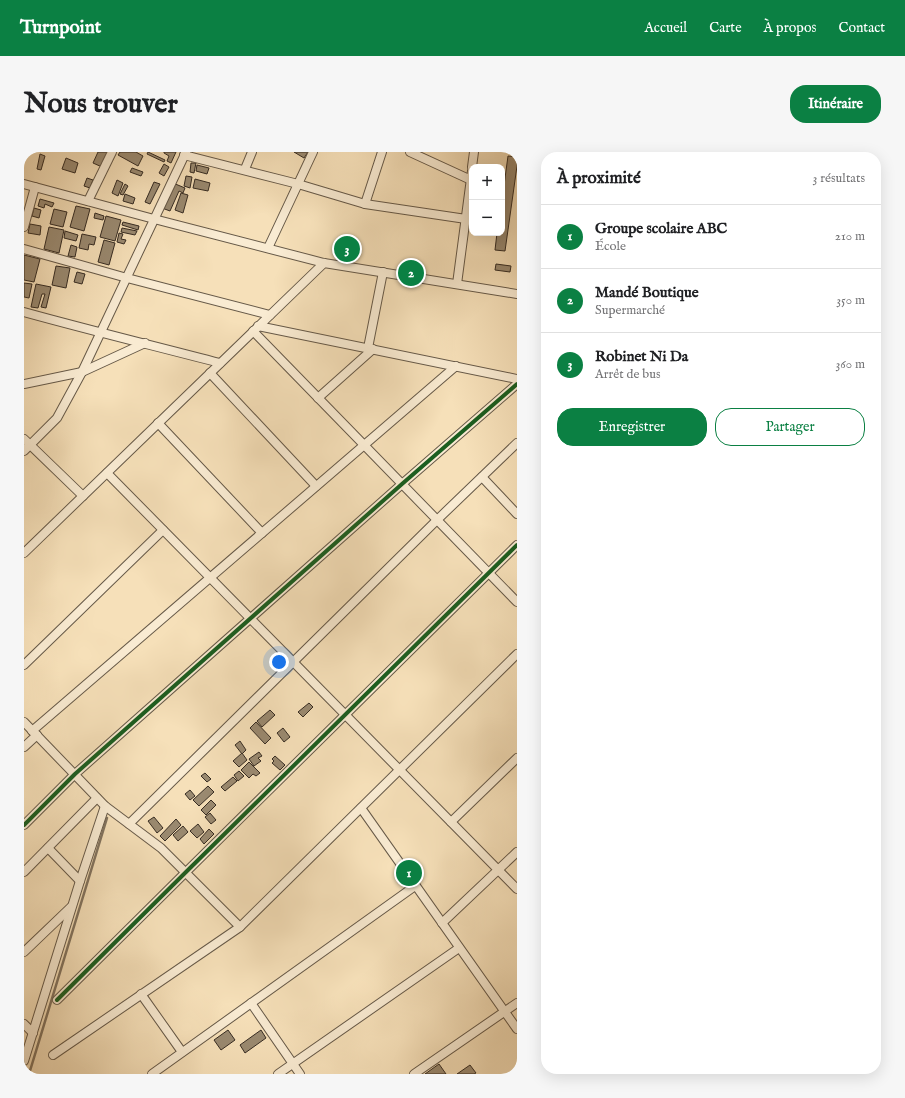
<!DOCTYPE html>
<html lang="fr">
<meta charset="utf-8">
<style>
body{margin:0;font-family:"IM FELL English",serif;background:#f6f6f6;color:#202124}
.controls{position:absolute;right:12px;top:12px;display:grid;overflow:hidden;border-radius:8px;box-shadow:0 4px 16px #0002}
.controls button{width:36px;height:36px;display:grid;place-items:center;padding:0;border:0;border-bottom:1px solid #e0e0e0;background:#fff;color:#202124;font:20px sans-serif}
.you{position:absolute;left:255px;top:510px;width:14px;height:14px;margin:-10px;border:3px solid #fff;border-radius:50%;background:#1a73e8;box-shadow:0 0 0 6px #1a73e833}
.badge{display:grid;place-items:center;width:26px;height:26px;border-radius:50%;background:#0b8043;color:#fff;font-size:13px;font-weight:700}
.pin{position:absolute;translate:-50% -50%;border:2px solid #fff;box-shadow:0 1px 4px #0006}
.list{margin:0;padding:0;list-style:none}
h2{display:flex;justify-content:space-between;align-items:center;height:52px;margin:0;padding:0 16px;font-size:17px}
h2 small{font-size:13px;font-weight:400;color:#757577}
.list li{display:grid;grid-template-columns:26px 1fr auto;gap:12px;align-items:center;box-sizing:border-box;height:64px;padding:0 16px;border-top:1px solid #e0e0e0}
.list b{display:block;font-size:15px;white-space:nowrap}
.list p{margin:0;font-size:13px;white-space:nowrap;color:#757577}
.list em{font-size:13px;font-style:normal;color:#757577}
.actions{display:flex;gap:8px;padding:12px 16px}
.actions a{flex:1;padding:9px 0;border:1px solid #0b8043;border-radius:16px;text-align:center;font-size:14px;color:#0b8043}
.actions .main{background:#0b8043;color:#fff}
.map{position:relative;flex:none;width:493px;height:922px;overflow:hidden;border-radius:16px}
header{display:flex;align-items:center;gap:24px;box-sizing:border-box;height:56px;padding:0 20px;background:#0b8043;color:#fff}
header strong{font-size:19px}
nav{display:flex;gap:22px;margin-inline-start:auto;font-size:14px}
.intro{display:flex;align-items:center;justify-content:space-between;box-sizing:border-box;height:96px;padding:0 24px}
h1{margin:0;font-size:28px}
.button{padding:10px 18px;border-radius:16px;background:#0b8043;color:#fff;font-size:14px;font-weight:700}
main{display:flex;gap:24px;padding:0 24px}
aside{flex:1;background:#fff;border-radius:16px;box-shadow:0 4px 16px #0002}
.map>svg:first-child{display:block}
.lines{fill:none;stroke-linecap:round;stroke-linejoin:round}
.stream{stroke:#82735e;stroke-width:2.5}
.building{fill:#9a8a71;stroke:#362c23}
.minor-casing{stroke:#665948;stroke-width:10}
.minor{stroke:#f9ebd2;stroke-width:8}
.cycleway-casing{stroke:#f9ebd2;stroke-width:6}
.cycleway{stroke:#1b5e20;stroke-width:4}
</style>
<header>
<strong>Turnpoint</strong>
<nav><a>Accueil</a><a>Carte</a><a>À propos</a><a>Contact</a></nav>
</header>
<div class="intro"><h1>Nous trouver</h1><a class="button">Itinéraire</a></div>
<main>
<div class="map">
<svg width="493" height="922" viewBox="0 0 493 922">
<rect width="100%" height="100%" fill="#f6e0b9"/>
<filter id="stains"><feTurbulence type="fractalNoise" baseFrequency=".005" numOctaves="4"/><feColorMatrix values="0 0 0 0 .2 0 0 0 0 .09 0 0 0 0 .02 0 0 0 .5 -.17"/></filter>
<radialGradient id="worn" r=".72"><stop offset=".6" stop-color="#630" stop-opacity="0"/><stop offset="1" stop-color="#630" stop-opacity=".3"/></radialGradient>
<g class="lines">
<polyline class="stream" points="5,922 83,666"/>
</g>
<g class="building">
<polygon points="74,0 84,0 78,15 69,11"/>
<polygon points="96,0 112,0 119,4 114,14 94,3"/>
<polygon points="124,0 141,8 140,10 123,2"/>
<polygon points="140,0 152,0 147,11 143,9 145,4 140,1"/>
<polygon points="270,0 284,0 280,6"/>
<polygon points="16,2 21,4 17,18 13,17"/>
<polygon points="484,4 493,5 493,14 481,99 471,98 473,81 478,81 478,48"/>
<polygon points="42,6 54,11 51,21 38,17"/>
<polygon points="167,11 172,11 170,21 166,20"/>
<polygon points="140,12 145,15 140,24 135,21"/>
<polygon points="173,13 185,16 183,22 172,19"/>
<polygon points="108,16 119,20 117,24 106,20"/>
<polygon points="162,24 168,25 166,36 160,34"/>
<polygon points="63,26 69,28 66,36 60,34"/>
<polygon points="171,27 186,31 184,39 169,36"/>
<polygon points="93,28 99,31 94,44 88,41"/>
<polygon points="130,30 136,32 126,52 121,50"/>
<polygon points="149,31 161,36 159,41 155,39 146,59 138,56"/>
<polygon points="101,32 104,34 99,43 96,42"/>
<polygon points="157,41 164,43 159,61 151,58"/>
<polygon points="101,42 111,46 109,52 99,49"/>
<polygon points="16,47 30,51 28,55 21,52 20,56 14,54"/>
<polygon points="52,54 66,57 60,79 46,75"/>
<polygon points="10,56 17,58 15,66 8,64"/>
<polygon points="30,57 43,60 39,75 26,72"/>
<polygon points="71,61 80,64 79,68 70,66"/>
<polygon points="82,64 97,68 91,89 76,85"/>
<polygon points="99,70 115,74 114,78 98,73"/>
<polygon points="6,72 17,74 16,83 4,81"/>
<polygon points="25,75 40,78 35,101 20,97"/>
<polygon points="98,76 113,79 111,83 97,80"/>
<polygon points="41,79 54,83 52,89 40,86"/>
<polygon points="95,81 99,82 97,87 102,88 100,92 93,90"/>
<polygon points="58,82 72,85 70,93 65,92 64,98 55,96"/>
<polygon points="80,88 91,91 85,113 74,110"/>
<polygon points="47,93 53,95 51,105 44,104"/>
<polygon points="0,103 16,107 10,130 0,128"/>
<polygon points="472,112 487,114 486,120 471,118"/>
<polygon points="32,114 46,116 42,136 28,133"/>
<polygon points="53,120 61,122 58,132 50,130"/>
<polygon points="0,131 8,132 5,146 0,145"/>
<polygon points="12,132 27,135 22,156 17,155 21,142 18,142 14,156 7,155"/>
<polygon points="285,551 289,555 279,565 274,560"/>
<polygon points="246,558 251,563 238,575 233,569"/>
<polygon points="232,570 247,586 241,592 226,576"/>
<polygon points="259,576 266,585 260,590 253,581"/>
<polygon points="216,589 222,598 218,602 211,593"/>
<polygon points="235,600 238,604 234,606 237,609 230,614 225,607"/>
<polygon points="218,601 223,608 215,615 209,609"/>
<polygon points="251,604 261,613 256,618 248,611 250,609 248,607"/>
<polygon points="225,610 236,621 232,624 229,622 225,626 217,618"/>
<polygon points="215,619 220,624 214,629 210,623"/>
<polygon points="181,621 187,627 183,630 177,624"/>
<polygon points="209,625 213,629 201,639 197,635"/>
<polygon points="184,634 190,640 175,654 169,648"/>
<polygon points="166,638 171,644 166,648 161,642"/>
<polygon points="187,648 192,653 182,663 177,658"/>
<polygon points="186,661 192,668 187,672 181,665"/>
<polygon points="130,665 139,676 133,681 124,669"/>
<polygon points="152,667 157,673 141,689 136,684"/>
<polygon points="174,672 180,680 173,686 166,679"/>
<polygon points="159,674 164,680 154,689 149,683"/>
<polygon points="185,677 190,682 180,692 176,687"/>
<polygon points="204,878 211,888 197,898 190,888"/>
<polygon points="237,878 242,886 221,901 216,893"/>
<polygon points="415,912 422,922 401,922"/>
<polygon points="446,913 452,921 450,922 433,922"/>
</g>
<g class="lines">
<g class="minor-casing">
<g id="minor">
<polyline points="386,0 447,28"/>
<polyline points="160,3 274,32 341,52 442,67"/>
<polyline points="448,15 450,0"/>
<polyline points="221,17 228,0"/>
<polyline points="0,32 130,67 300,111 493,142"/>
<polyline points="64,49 88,0"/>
<polyline points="341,52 358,0"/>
<polyline points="0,75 11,35"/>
<polyline points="244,96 289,0"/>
<polyline points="0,97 103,126 246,163"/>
<polyline points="433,132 448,19"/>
<path d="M 0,160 C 65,178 131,194 196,211"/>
<polyline points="234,174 493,227"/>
<polyline points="229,179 493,450"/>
<polyline points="344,196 359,120"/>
<polyline points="186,221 292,334"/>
<polyline points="0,232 58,220 121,191"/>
<polyline points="294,246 349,197"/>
<polyline points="134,271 238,381"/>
<polyline points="0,287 59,344"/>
<polyline points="0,299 33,266 58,220 162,0"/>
<polyline points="83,321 493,737"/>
<polyline points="458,325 493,362"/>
<polyline points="0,401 300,111"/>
<polyline points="0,513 139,378"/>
<polyline points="0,570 81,654 137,696 216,775"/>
<polyline points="8,579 432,214"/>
<polyline points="0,595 13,583"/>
<polyline points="337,656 493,877"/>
<polyline points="427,670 493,606"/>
<polyline points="105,672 413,368 493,291"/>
<polyline points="0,673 51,622 378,332 493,232"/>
<polyline points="24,696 56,729"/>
<polyline points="0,720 73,646"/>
<polyline points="418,771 493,700"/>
<polyline points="0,800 47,755"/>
<polyline points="117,842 158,900"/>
<polyline points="33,848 162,720 493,393"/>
<polyline points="227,851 276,922"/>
<polyline points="0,872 9,881"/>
<polyline points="29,903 216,775 493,502"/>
<polyline points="0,909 56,729 81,654"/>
<polyline points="128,922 391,734"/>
<polyline points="254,922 435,796"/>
<polyline points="390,922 493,851"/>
</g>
</g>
<use href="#minor" class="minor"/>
<g class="cycleway-casing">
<g id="cycleway">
<polyline points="0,673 51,622 378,332 493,232"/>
<polyline points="33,848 162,720 493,393"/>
</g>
</g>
<use href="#cycleway" class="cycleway"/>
</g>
<rect width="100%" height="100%" filter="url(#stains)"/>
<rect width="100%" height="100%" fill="url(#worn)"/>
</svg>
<div class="controls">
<button>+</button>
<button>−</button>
</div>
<div class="you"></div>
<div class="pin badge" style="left:385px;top:721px">1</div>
<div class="pin badge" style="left:387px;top:121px">2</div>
<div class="pin badge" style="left:323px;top:97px">3</div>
</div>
<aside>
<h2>À proximité<small>3 résultats</small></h2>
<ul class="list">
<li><span class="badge">1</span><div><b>Groupe scolaire ABC</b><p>École</p></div><em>210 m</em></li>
<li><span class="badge">2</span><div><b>Mandé Boutique</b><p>Supermarché</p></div><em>350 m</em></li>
<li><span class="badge">3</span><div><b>Robinet Ni Da</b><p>Arrêt de bus</p></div><em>360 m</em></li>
</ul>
<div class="actions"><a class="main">Enregistrer</a><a>Partager</a></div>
</aside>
</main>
